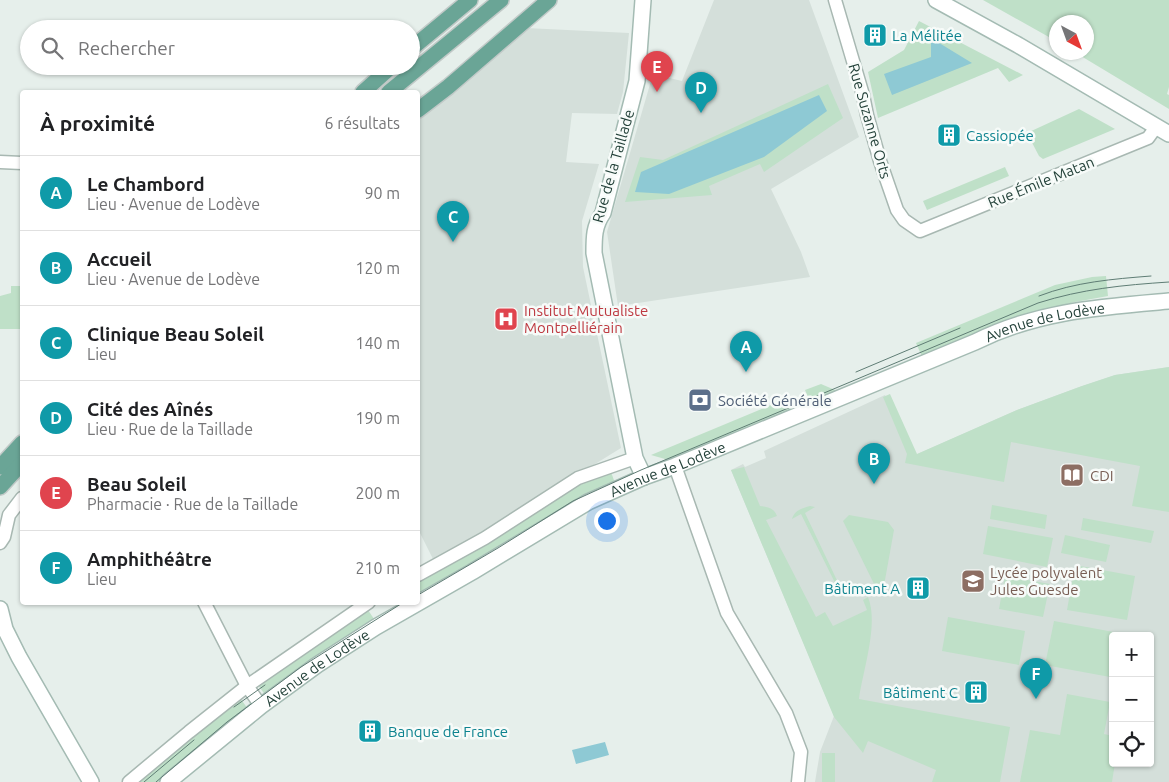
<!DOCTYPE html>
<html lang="fr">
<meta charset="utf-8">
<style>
body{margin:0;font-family:Ubuntu,sans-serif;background:#f6f6f6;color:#202124}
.controls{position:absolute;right:15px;bottom:15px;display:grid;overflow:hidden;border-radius:5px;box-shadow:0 1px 4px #0004}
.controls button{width:45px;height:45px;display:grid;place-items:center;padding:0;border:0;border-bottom:1px solid #e0e0e0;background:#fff;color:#202124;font:25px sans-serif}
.compass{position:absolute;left:1049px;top:15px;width:45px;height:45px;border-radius:50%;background:#fff;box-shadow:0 1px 4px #0004;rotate:139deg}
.you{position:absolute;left:606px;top:520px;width:18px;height:18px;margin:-12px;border:4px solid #fff;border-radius:50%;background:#1a73e8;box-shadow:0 0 0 8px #1a73e833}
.badge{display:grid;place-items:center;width:32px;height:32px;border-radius:50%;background:#b45309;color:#fff;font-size:16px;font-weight:700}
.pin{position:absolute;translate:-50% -41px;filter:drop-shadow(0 1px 2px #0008)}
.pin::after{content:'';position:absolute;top:26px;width:18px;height:15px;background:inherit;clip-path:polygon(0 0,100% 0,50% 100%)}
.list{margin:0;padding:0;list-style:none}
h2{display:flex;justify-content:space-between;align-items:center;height:65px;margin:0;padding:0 20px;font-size:21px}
h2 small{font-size:16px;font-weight:400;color:#757577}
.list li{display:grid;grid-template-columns:32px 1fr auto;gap:15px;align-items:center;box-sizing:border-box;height:75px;padding:0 20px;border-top:1px solid #e0e0e0}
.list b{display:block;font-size:19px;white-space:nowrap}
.list p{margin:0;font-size:16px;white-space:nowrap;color:#757577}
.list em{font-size:16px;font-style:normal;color:#757577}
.icon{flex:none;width:28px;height:28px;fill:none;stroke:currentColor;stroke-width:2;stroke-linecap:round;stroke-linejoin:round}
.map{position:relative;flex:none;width:1169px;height:782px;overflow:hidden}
.search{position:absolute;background:#fff;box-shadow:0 1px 4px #0004;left:20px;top:20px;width:400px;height:55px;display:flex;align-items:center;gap:12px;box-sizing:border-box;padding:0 18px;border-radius:28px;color:#757577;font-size:19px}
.panel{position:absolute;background:#fff;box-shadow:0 1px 4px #0004;left:20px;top:90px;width:400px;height:515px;border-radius:5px}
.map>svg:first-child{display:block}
.built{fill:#d4dfda;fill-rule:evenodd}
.green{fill:#bfe0c8}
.water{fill:#8ec9d4}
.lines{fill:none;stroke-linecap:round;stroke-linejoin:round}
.street-casing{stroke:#a8b8b2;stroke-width:15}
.secondary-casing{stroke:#a4bbb3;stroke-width:18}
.primary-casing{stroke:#c2cac8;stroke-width:18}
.street{stroke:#fff;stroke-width:12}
.secondary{stroke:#fff;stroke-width:15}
.primary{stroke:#6aa596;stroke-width:15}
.tram{stroke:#5f7d75;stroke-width:1}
.labels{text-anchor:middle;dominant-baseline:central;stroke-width:5;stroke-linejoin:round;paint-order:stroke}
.culture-label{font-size:15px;fill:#0d838f;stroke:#f7fbf9;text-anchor:start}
.street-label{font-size:15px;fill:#24423a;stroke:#f7fbf9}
.health-label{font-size:15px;fill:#be3a42;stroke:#f7fbf9;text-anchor:start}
.service-label{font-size:15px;fill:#4e5e75;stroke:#f7fbf9;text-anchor:start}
.education-label{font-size:15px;fill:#785e54;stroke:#f7fbf9;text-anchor:start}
</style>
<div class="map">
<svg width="1169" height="782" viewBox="0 0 1169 782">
<rect width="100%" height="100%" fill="#e6efeb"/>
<g class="built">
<polygon points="714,0 809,0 859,137 771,189 801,252 810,277 618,306 607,232 653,74 682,81"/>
<polygon points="526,28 629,33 623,92 617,114 572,113 566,162 599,164 582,221 583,267 621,448 435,563 418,529 418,121"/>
<path d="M 1169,367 L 1169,782 L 815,782 L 820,752 L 834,716 L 731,470 L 743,464 L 745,467 L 766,458 L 764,451 L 885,395 L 913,456 L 1017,410 L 1082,386 L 1115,375 ZM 1113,636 L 1150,636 L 1150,763 L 1113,763 Z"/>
</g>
<g class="green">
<polygon points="983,0 1169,0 1169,87 1167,94 1169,95 1169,109 1076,53 1086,52 1086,22 1056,22 1056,41"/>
<polygon points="919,21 1023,75 1009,82 998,68 878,118 868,72 904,50"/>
<polygon points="828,84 843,118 764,172 760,164 709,186 712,195 625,202 640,157 663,160"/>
<polygon points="1079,109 1115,129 1043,159 1039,156 1027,133"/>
<polygon points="1005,167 1009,176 927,210 923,201"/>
<polygon points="1106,276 1108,296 1075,302 1038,311 923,359 916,343 1055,285 1092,277"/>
<polygon points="11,286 22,286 22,329 0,329 0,296 11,293"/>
<polygon points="1169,367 1169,512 1132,506 1140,466 1011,442 1004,482 905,463 907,454 883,397 890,394 917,454 1017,410 1082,386 1115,375"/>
<polygon points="821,384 842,393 812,406 805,390"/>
<polygon points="788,398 794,413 672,461 651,455"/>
<path d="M 744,467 L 760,506 C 768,507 774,508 777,516 L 766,520 L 816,617 L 825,612 L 833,626 L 867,610 L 863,600 L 868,597 C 879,624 863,670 859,699 L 1010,727 L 1000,782 L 932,782 L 936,770 L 868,741 L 863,753 L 834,717 L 731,470 Z"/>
<polygon points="611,472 616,486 418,598 418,581 572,488"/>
<polygon points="992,505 1047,515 1045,529 990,519"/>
<path d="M 810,506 L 815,507 L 805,513 L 843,593 L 840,593 L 801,514 L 792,519 C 794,511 802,508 810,506 Z"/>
<polygon points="849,515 888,522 894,530 883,591 878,592 843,521"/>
<polygon points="1083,518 1154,531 1151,543 1081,530"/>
<polygon points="988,526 1053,538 1047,567 983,554"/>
<polygon points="1065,535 1110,545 1106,562 1061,553"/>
<polygon points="1075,565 1135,576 1127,620 1067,610"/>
<polygon points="1005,576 1050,584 1043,617 999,609"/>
<polygon points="368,610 376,622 266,696 258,685 307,650"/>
<polygon points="948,617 1025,631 1019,665 942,651"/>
<polygon points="1054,621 1119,633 1118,636 1113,636 1113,663 1110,677 1045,665"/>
<polygon points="1067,694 1110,702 1104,734 1113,736 1113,763 1115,763 1112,782 1020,782 1030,730 1060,735"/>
<polygon points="240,698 248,709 160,782 139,782 198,731"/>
<rect x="822" y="753" width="13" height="29"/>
</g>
<g class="water">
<polygon points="931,38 972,63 892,95 884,74 931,57"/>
<polygon points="819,95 827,111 764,157 669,194 635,192 641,172"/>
<polygon points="605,742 609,755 576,764 572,750"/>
</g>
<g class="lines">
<g class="street-casing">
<g id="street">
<polyline points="835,0 863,95 867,115 880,161 897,210 904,220 920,231 1148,138 1156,127"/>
<polyline points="0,162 22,163"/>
<polyline points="675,466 727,613 786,713 801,752 798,782"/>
<polyline points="0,543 4,537 9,515 22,498"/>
<polyline points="418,575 485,538 578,478 635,458"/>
<polyline points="204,602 247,686 261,706"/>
<polyline points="129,782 189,732 247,686 369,602"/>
</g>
</g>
<g class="secondary-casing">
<g id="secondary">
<path d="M 643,0 L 637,81 L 603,213 C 594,226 594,237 594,253 L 635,458 L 644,477"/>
<polyline points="936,0 1018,45 1169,134"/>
<polyline points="0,609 5,629 19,657 91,782"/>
<path id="s1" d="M 168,782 L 261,706 L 317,665 L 376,627 L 472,572 L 588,502 L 644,477 L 675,466 L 975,342 C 1037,311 1100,307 1169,301"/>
</g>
</g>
<g class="primary-casing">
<g id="primary">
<polyline points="411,49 470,0"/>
<polyline points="363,92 392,66"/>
<polyline points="389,92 501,0"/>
<polyline points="418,110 448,87 549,0"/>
<polyline points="0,467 22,443"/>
<polyline points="0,487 22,463"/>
</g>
</g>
<use href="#street" class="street"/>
<use href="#secondary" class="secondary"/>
<use href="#primary" class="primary"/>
<g class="tram">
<path d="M 1039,296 C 1075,282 1113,279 1151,276"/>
<polyline points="856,372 960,328"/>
<path d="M 418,595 L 498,548 L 573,501 L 641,470 L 1038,303 C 1082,289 1123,285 1169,282"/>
<polyline points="234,707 265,685"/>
<polyline points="144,782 194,740"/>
<polyline points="156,782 227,722 301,667 404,602"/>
</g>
</g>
<defs>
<g id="building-square" transform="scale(1.25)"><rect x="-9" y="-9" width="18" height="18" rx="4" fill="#0f9aa8" stroke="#f7fbf9"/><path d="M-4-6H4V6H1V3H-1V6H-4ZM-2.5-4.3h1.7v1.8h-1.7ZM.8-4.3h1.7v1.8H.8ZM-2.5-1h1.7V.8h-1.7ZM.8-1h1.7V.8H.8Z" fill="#fff"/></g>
<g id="hospital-square" transform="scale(1.25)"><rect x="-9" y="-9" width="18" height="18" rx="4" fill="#e0444e" stroke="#f7fbf9"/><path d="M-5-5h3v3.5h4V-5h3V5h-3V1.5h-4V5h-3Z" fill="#fff"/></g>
<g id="bank-square" transform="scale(1.25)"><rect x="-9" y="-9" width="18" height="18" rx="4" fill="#5c6f8a" stroke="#f7fbf9"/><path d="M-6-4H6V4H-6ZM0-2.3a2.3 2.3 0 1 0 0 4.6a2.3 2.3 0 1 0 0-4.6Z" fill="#fff"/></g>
<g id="library-square" transform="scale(1.25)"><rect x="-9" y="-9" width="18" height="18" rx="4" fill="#8d6e63" stroke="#f7fbf9"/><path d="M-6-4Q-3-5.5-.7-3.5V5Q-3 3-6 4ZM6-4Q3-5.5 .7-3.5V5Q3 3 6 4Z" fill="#fff"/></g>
<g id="school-square" transform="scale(1.25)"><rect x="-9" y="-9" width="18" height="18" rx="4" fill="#8d6e63" stroke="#f7fbf9"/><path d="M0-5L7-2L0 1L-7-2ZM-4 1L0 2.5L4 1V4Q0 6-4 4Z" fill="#fff"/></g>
</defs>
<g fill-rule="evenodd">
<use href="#building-square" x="875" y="35"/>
<use href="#building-square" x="949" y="135"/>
<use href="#hospital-square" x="506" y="319"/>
<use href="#bank-square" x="700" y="400"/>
<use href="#library-square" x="1072" y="475"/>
<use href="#school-square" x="973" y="581"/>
<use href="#building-square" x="918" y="588"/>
<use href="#building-square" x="976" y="692"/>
<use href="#building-square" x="370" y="731"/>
</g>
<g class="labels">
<g class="culture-label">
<text x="892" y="35">La Mélitée</text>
<text x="966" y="135">Cassiopée</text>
<text x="900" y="588" text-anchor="end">Bâtiment A</text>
<text x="958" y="692" text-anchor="end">Bâtiment C</text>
<text x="388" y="731">Banque de France</text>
</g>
<g class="street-label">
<text transform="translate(870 121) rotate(74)">Rue Suzanne Orts</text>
<text transform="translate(613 166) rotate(-74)">Rue de la Taillade</text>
<text transform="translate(1041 182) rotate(-22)">Rue Émile Matan</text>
<text stroke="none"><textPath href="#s1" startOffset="998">Avenue de Lodève</textPath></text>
<text stroke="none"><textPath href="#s1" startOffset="592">Avenue de Lodève</textPath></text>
<text stroke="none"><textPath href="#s1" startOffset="188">Avenue de Lodève</textPath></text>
</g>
<g class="health-label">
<text x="524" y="310">Institut Mutualiste<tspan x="524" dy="17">Montpelliérain</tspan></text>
</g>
<g class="service-label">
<text x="718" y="400">Société Générale</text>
</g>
<g class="education-label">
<text x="1090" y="475">CDI</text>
<text x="990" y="572">Lycée polyvalent<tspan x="990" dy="17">Jules Guesde</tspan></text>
</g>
</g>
</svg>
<div class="controls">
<button>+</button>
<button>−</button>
<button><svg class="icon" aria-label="locate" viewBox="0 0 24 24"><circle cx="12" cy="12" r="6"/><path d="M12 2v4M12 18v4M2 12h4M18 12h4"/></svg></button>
</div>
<svg class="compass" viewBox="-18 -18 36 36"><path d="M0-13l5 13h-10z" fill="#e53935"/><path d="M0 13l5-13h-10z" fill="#757577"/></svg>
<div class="you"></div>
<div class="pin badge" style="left:746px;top:372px;background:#0f9aa8">A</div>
<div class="pin badge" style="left:874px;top:484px;background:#0f9aa8">B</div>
<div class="pin badge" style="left:453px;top:242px;background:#0f9aa8">C</div>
<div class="pin badge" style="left:701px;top:113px;background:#0f9aa8">D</div>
<div class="pin badge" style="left:657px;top:92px;background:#e0444e">E</div>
<div class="pin badge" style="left:1036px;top:699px;background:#0f9aa8">F</div>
<div class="search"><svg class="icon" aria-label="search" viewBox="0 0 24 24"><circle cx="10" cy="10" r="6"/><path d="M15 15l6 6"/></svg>Rechercher</div>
<section class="panel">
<h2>À proximité<small>6 résultats</small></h2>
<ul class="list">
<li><span class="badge" style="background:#0f9aa8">A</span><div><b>Le Chambord</b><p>Lieu · Avenue de Lodève</p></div><em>90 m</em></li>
<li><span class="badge" style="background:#0f9aa8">B</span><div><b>Accueil</b><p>Lieu · Avenue de Lodève</p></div><em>120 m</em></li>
<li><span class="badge" style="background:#0f9aa8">C</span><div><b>Clinique Beau Soleil</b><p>Lieu</p></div><em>140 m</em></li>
<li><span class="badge" style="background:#0f9aa8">D</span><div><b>Cité des Aînés</b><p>Lieu · Rue de la Taillade</p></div><em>190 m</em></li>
<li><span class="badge" style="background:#e0444e">E</span><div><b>Beau Soleil</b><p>Pharmacie · Rue de la Taillade</p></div><em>200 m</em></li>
<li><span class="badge" style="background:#0f9aa8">F</span><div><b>Amphithéâtre</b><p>Lieu</p></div><em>210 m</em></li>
</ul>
</section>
</div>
